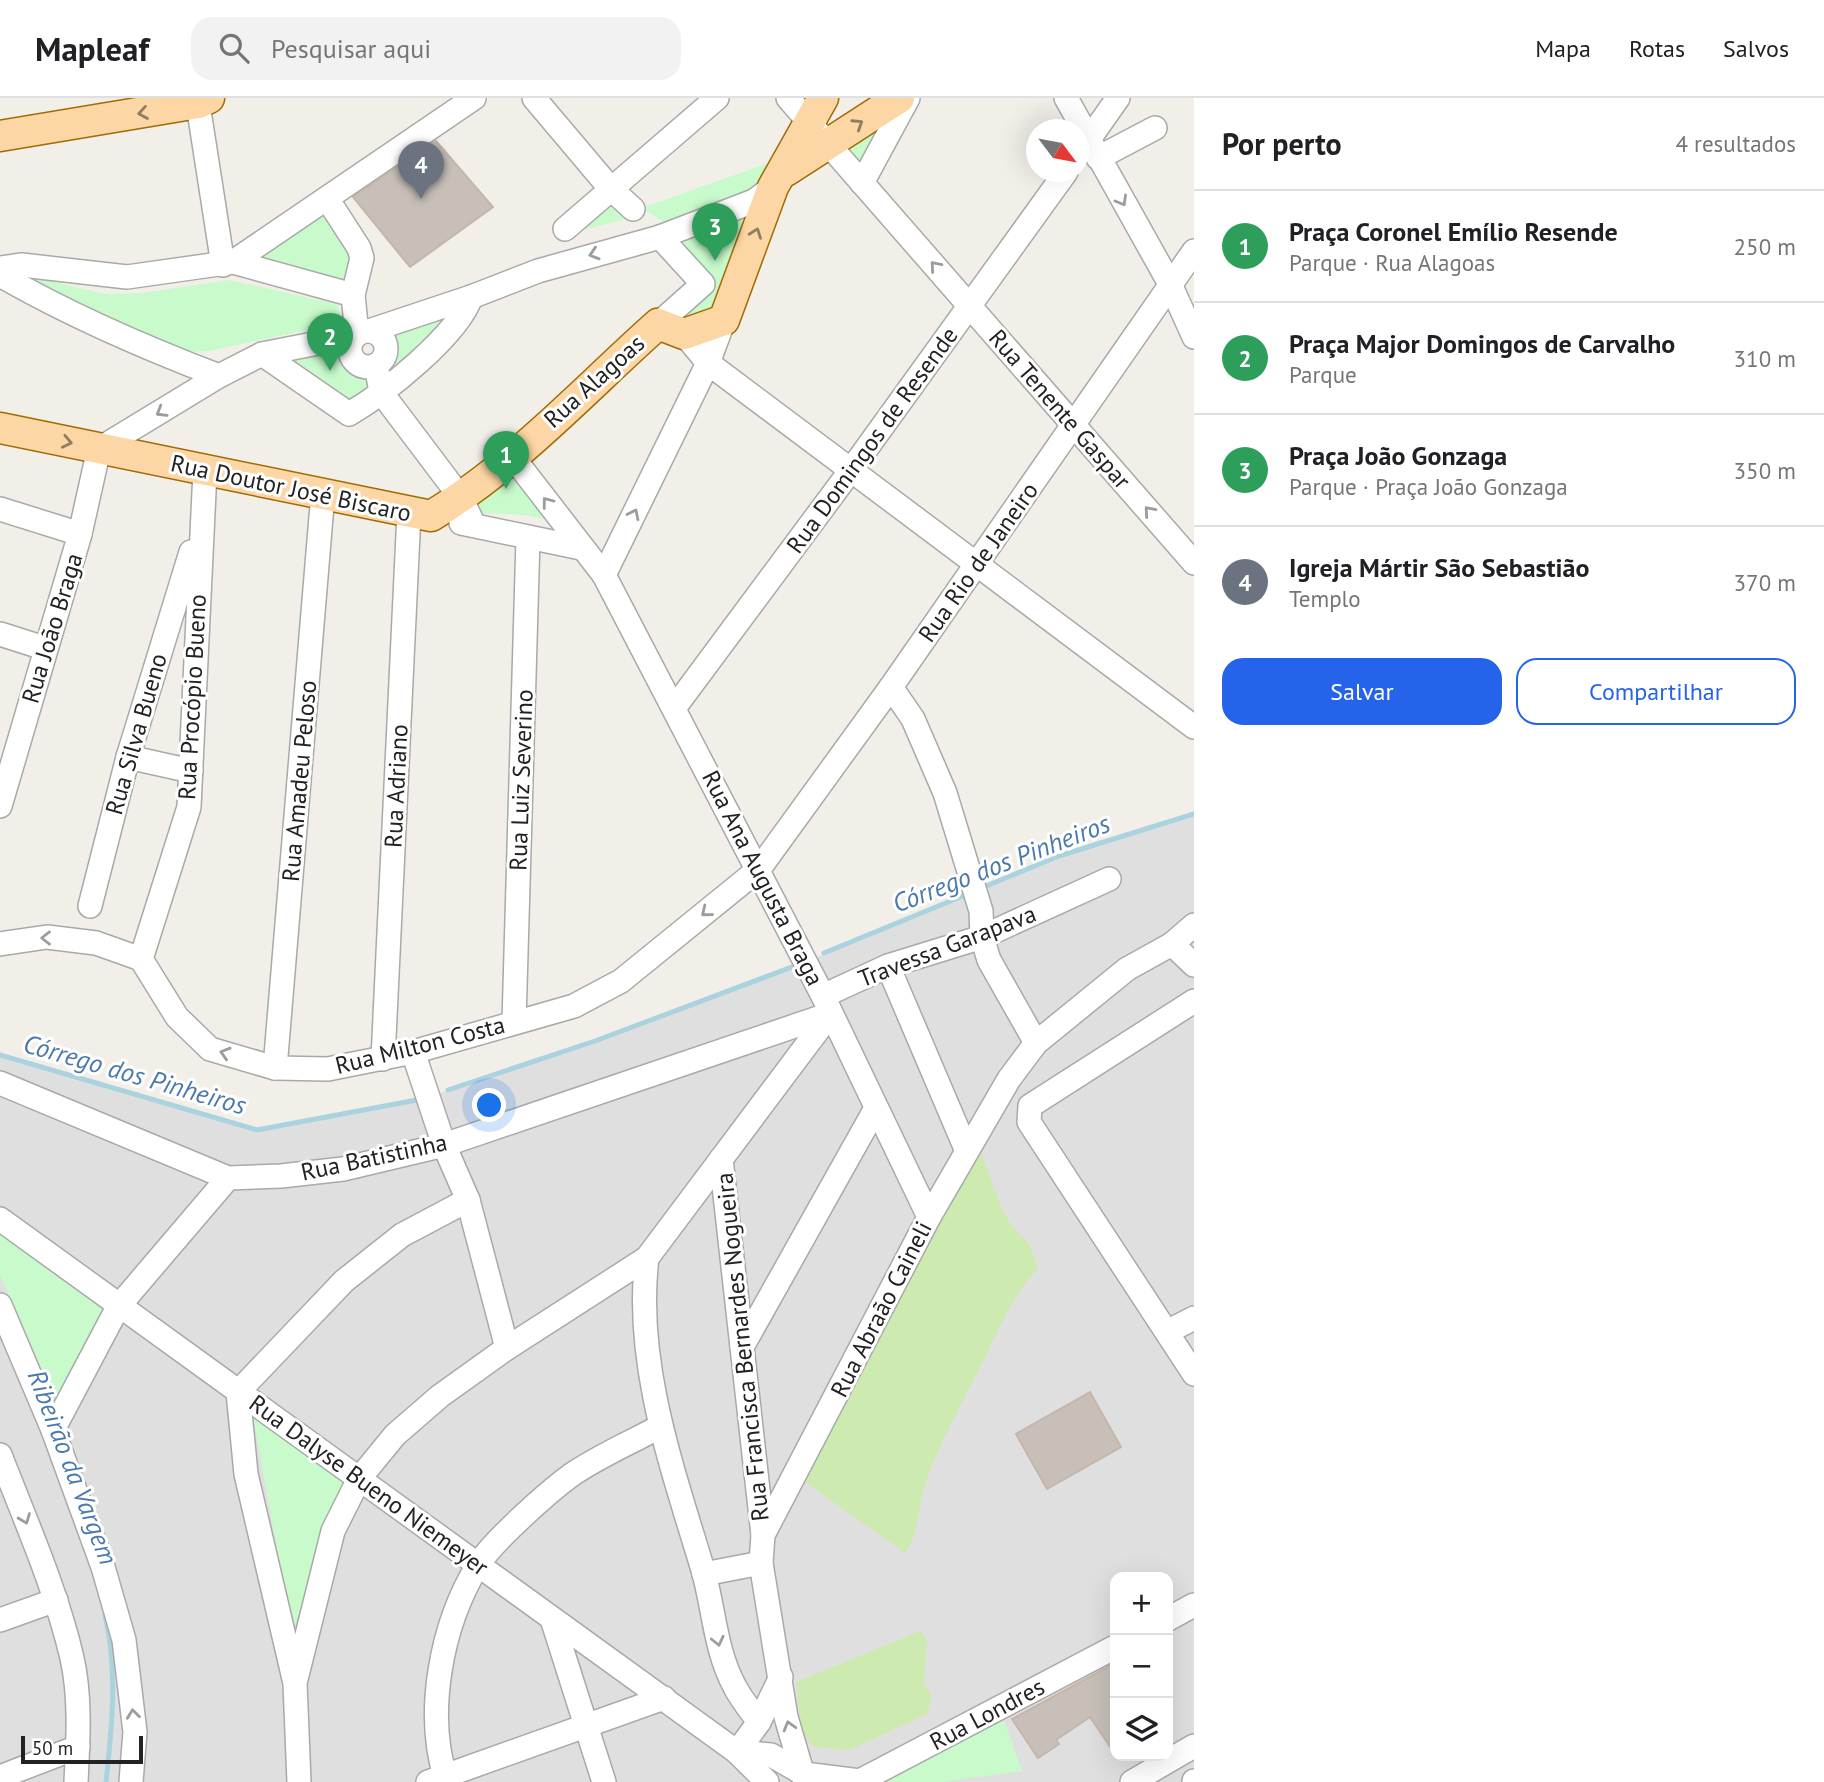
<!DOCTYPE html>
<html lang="pt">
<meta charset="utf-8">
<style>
body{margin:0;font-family:"PT Sans",sans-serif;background:#f2f2f2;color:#202124}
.controls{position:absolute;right:21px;bottom:21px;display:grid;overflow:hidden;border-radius:14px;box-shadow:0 7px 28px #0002}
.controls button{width:63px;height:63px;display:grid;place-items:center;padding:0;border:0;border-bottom:2px solid #e0e0e0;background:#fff;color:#202124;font:35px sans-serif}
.compass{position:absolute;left:1026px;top:21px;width:63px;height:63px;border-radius:50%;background:#fff;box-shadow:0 7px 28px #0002;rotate:122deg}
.scale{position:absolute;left:21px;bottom:18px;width:122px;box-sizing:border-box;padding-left:7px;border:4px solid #222;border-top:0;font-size:19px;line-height:24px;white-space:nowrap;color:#222;-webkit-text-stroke:5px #fff;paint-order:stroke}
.you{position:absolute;left:490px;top:1008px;width:24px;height:24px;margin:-18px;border:5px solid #fff;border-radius:50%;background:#1a73e8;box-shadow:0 0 0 10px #1a73e833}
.badge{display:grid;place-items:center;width:46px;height:46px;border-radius:50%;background:#2563eb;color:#fff;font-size:23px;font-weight:700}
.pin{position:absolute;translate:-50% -58px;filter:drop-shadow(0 2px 4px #0008)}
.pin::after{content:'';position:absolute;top:37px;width:24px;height:21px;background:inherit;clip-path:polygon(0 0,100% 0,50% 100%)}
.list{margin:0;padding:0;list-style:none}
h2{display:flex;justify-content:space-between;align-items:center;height:91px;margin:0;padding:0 28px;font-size:30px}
h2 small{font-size:23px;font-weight:400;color:#757577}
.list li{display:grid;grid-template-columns:46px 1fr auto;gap:21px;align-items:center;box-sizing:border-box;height:112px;padding:0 28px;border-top:2px solid #e0e0e0}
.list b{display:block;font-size:26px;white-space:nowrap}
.list p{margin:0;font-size:23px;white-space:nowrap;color:#757577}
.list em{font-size:23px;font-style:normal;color:#757577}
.actions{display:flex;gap:14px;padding:21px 28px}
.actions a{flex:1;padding:16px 0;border:2px solid #2563eb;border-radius:21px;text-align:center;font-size:24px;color:#2563eb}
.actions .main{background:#2563eb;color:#fff}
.icon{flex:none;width:38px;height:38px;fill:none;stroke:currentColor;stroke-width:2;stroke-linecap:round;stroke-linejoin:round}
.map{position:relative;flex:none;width:1194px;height:1684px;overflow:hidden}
header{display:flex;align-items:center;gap:42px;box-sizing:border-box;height:98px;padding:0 35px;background:#fff;border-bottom:2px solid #e0e0e0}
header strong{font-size:33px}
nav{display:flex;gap:38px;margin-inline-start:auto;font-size:24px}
.search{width:490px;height:63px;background:#f2f2f2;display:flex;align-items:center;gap:18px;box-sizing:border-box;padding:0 24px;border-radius:21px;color:#757577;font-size:26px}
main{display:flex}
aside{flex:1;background:#fff}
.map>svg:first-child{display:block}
.residential{fill:#e0dfdf;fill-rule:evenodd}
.grass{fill:#cdebb0}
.park{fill:#c8facc}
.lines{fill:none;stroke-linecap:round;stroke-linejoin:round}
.stream{stroke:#aad3df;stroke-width:5}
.building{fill:#c7bfb8;stroke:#c4b6ab;stroke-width:2}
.minor-casing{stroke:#a9a9a9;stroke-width:26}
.major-casing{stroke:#a06b00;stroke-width:33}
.minor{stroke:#fff;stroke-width:23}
.major{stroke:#fcd6a4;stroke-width:30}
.oneway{stroke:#8f7c63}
.oneway2{stroke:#9c9c9c}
.labels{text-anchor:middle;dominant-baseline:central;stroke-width:6;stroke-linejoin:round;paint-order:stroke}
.street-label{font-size:24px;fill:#222;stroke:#fff}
.water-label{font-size:26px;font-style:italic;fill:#4a7aab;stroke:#fff}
</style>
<header>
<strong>Mapleaf</strong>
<div class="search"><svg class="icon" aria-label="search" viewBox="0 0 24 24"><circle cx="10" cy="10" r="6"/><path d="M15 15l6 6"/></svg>Pesquisar aqui</div>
<nav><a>Mapa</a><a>Rotas</a><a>Salvos</a></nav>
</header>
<main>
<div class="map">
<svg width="1194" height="1684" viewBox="0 0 1194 1684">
<rect width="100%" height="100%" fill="#f2efe9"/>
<path class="residential" d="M 1194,716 L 1194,1684 L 0,1684 L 0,957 L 257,1032 L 320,1022 L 425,1000 L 595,943 L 803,865 L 1059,758 ZM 1115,1479 L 1168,1479 L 1168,1658 L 1115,1658 Z"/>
<g class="grass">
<path d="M 977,1043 L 1001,1109 L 1011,1127 L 1030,1147 L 1038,1171 C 1015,1194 1002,1224 988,1253 C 967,1297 942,1338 926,1384 C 917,1407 920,1437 905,1455 L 805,1384 Z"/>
<path d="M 920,1533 L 927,1541 L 924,1586 L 932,1598 L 927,1616 L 850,1652 L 814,1649 C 796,1631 800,1608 796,1584 Z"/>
</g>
<g class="park">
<polygon points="909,9 863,71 843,50"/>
<polygon points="768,65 761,87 754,95 667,126 642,110"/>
<polygon points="612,93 633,119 564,137"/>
<polygon points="327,107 356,152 349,192 243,163"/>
<polygon points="741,118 747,132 716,215 680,217 715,184 674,143"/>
<polygon points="38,180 105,196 143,195 229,182 337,206 340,217 335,226 209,253 179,254 15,181"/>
<polygon points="462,206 417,251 373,281 373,254 382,240"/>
<polygon points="343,251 357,261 368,286 343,312 271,252"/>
<polygon points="506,371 520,381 559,424 525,417 480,415 471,402"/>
<polygon points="0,1128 108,1211 59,1309 0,1177"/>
<polygon points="252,1313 349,1380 292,1535"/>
<polygon points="997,1603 1022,1673 943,1684 851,1684"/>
</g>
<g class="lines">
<g class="stream">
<polyline points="979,791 1059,758 1194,716"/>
<polyline points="824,855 970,795"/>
<polyline points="0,957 257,1032 422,1001"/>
<polyline points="448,992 595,943 800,866"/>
<path d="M 105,1517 C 118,1572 112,1628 106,1684"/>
</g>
</g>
<g class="building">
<polygon points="436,43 493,109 410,169 353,99"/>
<polygon points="1090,1294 1121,1349 1047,1391 1016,1336"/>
<polygon points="1115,1565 1115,1656 1090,1619 1056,1642 1059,1646 1038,1660 1012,1621"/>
</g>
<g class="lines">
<g class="minor-casing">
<g id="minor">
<polyline points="197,0 223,167"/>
<polyline points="534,0 610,90 633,111"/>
<polyline points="788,0 1194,465"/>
<polyline points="1066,0 1170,186 1194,239"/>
<polyline points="1080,54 1118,0"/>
<polyline points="1098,60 1155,30"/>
<polyline points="862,85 908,0"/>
<polyline points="328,102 359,150 362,160 353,197 357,236"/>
<polyline points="565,131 717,0"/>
<polyline points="233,164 353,197"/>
<polyline points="0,170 22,167 127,179 233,164 474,0"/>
<path d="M 0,177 C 71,218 143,249 219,278"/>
<polyline points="658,226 703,186 660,139"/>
<polyline points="369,233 471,199 538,173 660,139 754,103 773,89"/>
<circle cx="368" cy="251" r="18"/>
<polyline points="684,236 708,265 1194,629"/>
<path d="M 262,256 L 349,316 C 385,295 457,238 471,199"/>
<polyline points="376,267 381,294 461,400 474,427"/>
<polyline points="512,358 604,477 823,898 929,1119"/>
<polyline points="0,411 80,436"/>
<polyline points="461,425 581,450"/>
<polyline points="604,477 708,265 724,222"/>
<polyline points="0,536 44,550"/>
<polyline points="891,589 913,621 945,695 981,813 982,839 989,862 1036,945"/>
<polyline points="675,609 851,372 1066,74"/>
<polyline points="128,659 191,673"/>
<polyline points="0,708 80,436 99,351 219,278 262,256 354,238"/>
<polyline points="90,808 128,659 191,454"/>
<polyline points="0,846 47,839 96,845 141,861 177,919 210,951 275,970 328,971 413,954 574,908 621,883 759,771 891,589 1194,153"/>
<polyline points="1172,846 1194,867"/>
<polyline points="141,861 189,709 205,373"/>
<polyline points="888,868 966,1051"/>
<polyline points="823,898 888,868 982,839 1109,781"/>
<polyline points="1194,903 1030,1008 1029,1024 1194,1276"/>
<polyline points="514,924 528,440"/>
<polyline points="413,954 444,1047 468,1102 507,1250"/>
<polyline points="383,961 409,415"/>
<polyline points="275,970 323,395"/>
<polyline points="0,985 228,1080 281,1078 343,1071 444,1047 830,916"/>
<polyline points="721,1061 763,1437"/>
<polyline points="0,1121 737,1654 759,1624 781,1579"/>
<path d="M 647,1160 C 634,1265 673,1372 703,1472 C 714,1510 715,1553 735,1589 C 741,1601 751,1613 759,1624"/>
<polyline points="0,1207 53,1332 103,1469 124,1542 135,1634 131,1684"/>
<polyline points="1167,1234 1194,1220"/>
<polyline points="742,1249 876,1010"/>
<polyline points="53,1332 118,1209 228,1080"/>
<path d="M 0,1357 C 26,1424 56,1491 72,1560 C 81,1600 78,1644 76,1684"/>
<polyline points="704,1476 761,1465"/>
<polyline points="552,1521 604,1684"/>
<polyline points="1168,1521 1194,1507"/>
<polyline points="0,1522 56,1502"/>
<polyline points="294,1581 246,1376 238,1294 344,1183 402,1137 468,1102"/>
<polyline points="0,1679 78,1649"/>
<polyline points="299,1684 295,1585 333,1433 359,1381 395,1337 440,1298 507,1250 647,1160 830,916"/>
<polyline points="428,1684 664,1600"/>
<path d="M 447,1684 C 424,1617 441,1527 478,1467 C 492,1444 547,1395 570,1378 C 597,1359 630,1345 659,1329"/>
<polyline points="767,1684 737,1654 771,1657 804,1676 860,1683"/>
<polyline points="805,1684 786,1619 761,1465 763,1437 929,1119 1009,981 1036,945 1127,871 1172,846 1194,827"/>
<polyline points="858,1684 1115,1549"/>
<polyline points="1132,1684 1194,1648"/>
<polyline points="1194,1684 1194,1683"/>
</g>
</g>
<g class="major-casing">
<g id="major">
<polyline points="0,38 198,5 209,0"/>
<polyline points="786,73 899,0"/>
<path d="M 0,330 L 431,418 C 515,368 585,291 658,226 L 684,236 L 724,222 L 773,89 L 823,0"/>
</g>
</g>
<use href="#minor" class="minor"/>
<use href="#major" class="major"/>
</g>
<defs><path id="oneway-chevron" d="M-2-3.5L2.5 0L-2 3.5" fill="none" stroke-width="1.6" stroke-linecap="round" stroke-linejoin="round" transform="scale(1.75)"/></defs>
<g class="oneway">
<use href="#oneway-chevron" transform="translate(143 15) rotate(170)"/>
<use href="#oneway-chevron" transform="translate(858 26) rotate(-33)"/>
<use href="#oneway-chevron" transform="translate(756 135) rotate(-70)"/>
<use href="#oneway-chevron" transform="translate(67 344) rotate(12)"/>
</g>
<g class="oneway2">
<use href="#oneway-chevron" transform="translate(1122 103) rotate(60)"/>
<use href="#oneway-chevron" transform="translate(594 156) rotate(163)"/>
<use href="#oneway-chevron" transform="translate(935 168) rotate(-131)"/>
<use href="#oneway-chevron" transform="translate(161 314) rotate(149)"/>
<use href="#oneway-chevron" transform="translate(547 404) rotate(-127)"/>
<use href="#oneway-chevron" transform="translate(1149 413) rotate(-131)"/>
<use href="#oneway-chevron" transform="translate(634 416) rotate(-64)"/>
<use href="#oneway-chevron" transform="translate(706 814) rotate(141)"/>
<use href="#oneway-chevron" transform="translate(46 840) rotate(-180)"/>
<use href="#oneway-chevron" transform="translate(225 955) rotate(-163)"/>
<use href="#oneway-chevron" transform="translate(25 1421) rotate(69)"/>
<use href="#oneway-chevron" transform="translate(718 1543) rotate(77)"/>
<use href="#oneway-chevron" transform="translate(133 1616) rotate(-97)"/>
<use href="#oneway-chevron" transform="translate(789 1628) rotate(-106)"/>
</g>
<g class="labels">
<g class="street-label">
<text transform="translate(594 283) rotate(-42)">Rua Alagoas</text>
<text transform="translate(1060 311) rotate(49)">Rua Tenente Gaspar</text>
<text transform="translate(872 342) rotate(-54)">Rua Domingos de Resende</text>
<text transform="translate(291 390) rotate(12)">Rua Doutor José Biscaro</text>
<text transform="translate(978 464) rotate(-55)">Rua Rio de Janeiro</text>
<text transform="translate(52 530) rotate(-73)">Rua João Braga</text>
<text transform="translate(192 599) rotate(-87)">Rua Procópio Bueno</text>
<text transform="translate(136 636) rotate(-74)">Rua Silva Bueno</text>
<text transform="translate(521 682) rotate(-88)">Rua Luiz Severino</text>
<text transform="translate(299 683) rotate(-85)">Rua Amadeu Peloso</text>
<text transform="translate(396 688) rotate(-87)">Rua Adriano</text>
<text transform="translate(763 780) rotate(63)">Rua Ana Augusta Braga</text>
<text transform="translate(947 848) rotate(-21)">Travessa Garapava</text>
<text transform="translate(420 947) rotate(-14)">Rua Milton Costa</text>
<text transform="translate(374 1059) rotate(-12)">Rua Batistinha</text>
<text transform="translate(881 1211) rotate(-63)">Rua Abraão Caineli</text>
<text transform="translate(742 1249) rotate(-96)">Rua Francisca Bernardes Nogueira</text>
<text transform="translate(369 1387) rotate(36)">Rua Dalyse Bueno Niemeyer</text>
<text transform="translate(987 1616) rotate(-28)">Rua Londres</text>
</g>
<g class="water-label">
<text transform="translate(1001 765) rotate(-21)">Córrego dos Pinheiros</text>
<text transform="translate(135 976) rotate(16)">Córrego dos Pinheiros</text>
<text transform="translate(73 1369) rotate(69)">Ribeirão da Vargem</text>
</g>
</g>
</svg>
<div class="controls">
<button>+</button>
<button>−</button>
<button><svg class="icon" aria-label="layers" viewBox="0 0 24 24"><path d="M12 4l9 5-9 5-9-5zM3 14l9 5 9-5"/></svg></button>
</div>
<svg class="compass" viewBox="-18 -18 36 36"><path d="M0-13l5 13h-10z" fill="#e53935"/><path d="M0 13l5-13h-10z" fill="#757577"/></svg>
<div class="scale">50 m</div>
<div class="you"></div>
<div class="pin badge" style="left:506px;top:391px;background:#2e9e5b">1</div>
<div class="pin badge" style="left:330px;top:273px;background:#2e9e5b">2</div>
<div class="pin badge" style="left:715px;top:163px;background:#2e9e5b">3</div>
<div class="pin badge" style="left:421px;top:101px;background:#6b7280">4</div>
</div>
<aside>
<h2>Por perto<small>4 resultados</small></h2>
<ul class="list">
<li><span class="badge" style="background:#2e9e5b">1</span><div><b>Praça Coronel Emílio Resende</b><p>Parque · Rua Alagoas</p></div><em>250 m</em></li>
<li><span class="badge" style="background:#2e9e5b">2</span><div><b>Praça Major Domingos de Carvalho</b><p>Parque</p></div><em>310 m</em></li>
<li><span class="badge" style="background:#2e9e5b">3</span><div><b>Praça João Gonzaga</b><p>Parque · Praça João Gonzaga</p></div><em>350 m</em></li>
<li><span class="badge" style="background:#6b7280">4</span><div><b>Igreja Mártir São Sebastião</b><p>Templo</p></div><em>370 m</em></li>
</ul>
<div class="actions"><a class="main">Salvar</a><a>Compartilhar</a></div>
</aside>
</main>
